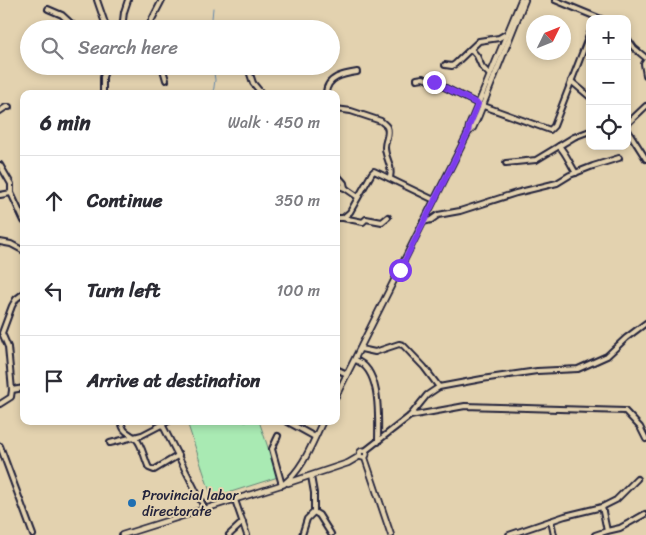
<!DOCTYPE html>
<meta charset="utf-8">
<style>
body{margin:0;font-family:Sriracha,sans-serif;background:#f2f2f3;color:#2b2b33}
.controls{position:absolute;right:15px;top:15px;display:grid;overflow:hidden;border-radius:10px;box-shadow:0 2px 8px #0003}
.controls button{width:45px;height:45px;display:grid;place-items:center;padding:0;border:0;border-bottom:1px solid #e1e1e2;background:#fff;color:#2b2b33;font:25px sans-serif}
.compass{position:absolute;left:526px;top:15px;width:45px;height:45px;border-radius:50%;background:#fff;box-shadow:0 2px 8px #0003;rotate:47deg}
.stop{position:absolute;width:15px;height:15px;margin:-11px;border:4px solid #7c3aed;border-radius:50%;background:#fff}
.stop.end{background:#7c3aed;border-color:#fff;box-shadow:0 1px 5px #0008}
.list{margin:0;padding:0;list-style:none}
h2{display:flex;justify-content:space-between;align-items:center;height:65px;margin:0;padding:0 20px;font-size:21px}
h2 small{font-size:16px;font-weight:400;color:#7c7c81}
.list li{display:grid;grid-template-columns:32px 1fr auto;gap:15px;align-items:center;box-sizing:border-box;height:90px;padding:0 20px;border-top:1px solid #e1e1e2}
.list b{display:block;font-size:19px;white-space:nowrap}
.list em{font-size:16px;font-style:normal;color:#7c7c81}
.icon{flex:none;width:28px;height:28px;fill:none;stroke:currentColor;stroke-width:2;stroke-linecap:round;stroke-linejoin:round}
.map{position:relative;flex:none;width:646px;height:535px;overflow:hidden}
.search{position:absolute;background:#fff;box-shadow:0 2px 8px #0003;left:20px;top:20px;width:320px;height:55px;display:flex;align-items:center;gap:12px;box-sizing:border-box;padding:0 18px;border-radius:28px;color:#7c7c81;font-size:19px}
.panel{position:absolute;background:#fff;box-shadow:0 2px 8px #0003;left:20px;top:90px;width:320px;height:335px;border-radius:10px}
.map>svg:first-child{display:block}
.green{fill:#a9eab3;stroke:#668677}
.lines{fill:none;stroke-linecap:round;stroke-linejoin:round}
.stream{stroke:#688aac;stroke-width:1}
.minor-casing{stroke:#22223b;stroke-width:8}
.tertiary-casing{stroke:#22223b;stroke-width:8}
.minor{stroke:#e3d2af;stroke-width:4}
.tertiary{stroke:#e3d2af;stroke-width:4.5}
.route{stroke:#7c3aed;stroke-width:6}
.poi-dot{fill:#1f6fb2;stroke:#e3d2af;stroke-width:2}
.labels{text-anchor:middle;dominant-baseline:central;stroke-width:4;stroke-linejoin:round;paint-order:stroke}
.poi-label{font-size:14px;fill:#22223b;stroke:#e3d2af;text-anchor:start}
</style>
<div class="map">
<svg width="646" height="535" viewBox="0 0 646 535">
<rect width="100%" height="100%" fill="#e3d2af"/>
<filter id="ink" filterUnits="userSpaceOnUse"><feTurbulence type="fractalNoise" baseFrequency=".02" numOctaves="2"/><feDisplacementMap in="SourceGraphic" scale="10" xChannelSelector="R" yChannelSelector="G"/><feConvolveMatrix kernelMatrix="1 2 1 2 8 2 1 2 1" color-interpolation-filters="sRGB"/></filter>
<g filter="url(#ink)">
<polygon class="green" points="201,421 259,421 278,477 212,498 188,425"/>
<g class="lines">
<g class="stream">
<polyline points="211,29 213,8"/>
<polyline points="213,66 215,80 213,94"/>
</g>
<g class="minor-casing">
<g id="minor">
<polyline points="97,0 107,29"/>
<polyline points="555,0 601,19"/>
<polyline points="48,9 62,15 77,29"/>
<polyline points="122,29 124,12 128,0"/>
<polyline points="147,29 162,0"/>
<polyline points="627,38 634,48 646,58"/>
<polyline points="471,49 477,56 482,67 490,75"/>
<polyline points="646,61 644,64 646,75"/>
<polyline points="445,65 452,66 455,64 479,41 499,38 506,34"/>
<polyline points="162,66 166,80"/>
<polyline points="248,68 253,83 262,94"/>
<polyline points="417,79 423,78 434,82 478,104 550,130 554,126 590,33"/>
<polyline points="571,81 590,97"/>
<polyline points="103,94 103,77 107,66"/>
<path d="M 326,94 C 326,77 344,74 357,72"/>
<path d="M 336,109 L 351,111 L 381,121 C 383,123 386,125 387,127 C 390,134 385,140 385,147 C 385,159 393,164 390,178"/>
<polyline points="0,111 6,107 9,107"/>
<polyline points="627,124 646,106"/>
<polyline points="627,129 646,159"/>
<path d="M 559,146 C 566,153 570,164 576,173"/>
<polyline points="506,163 536,160 574,137 590,131"/>
<polyline points="0,165 11,184 11,193 24,221"/>
<polyline points="336,174 344,183 345,188"/>
<polyline points="336,185 345,188 358,197"/>
<polyline points="0,195 11,193"/>
<polyline points="336,218 343,218 350,212 372,173 374,171 434,200"/>
<polyline points="343,218 363,222 366,219 382,222 388,217"/>
<polyline points="423,222 431,220 438,215 460,211 516,193 557,183 570,175 593,166 619,158"/>
<polyline points="0,242 11,244 24,251"/>
<polyline points="361,349 375,352 399,344 403,345 424,367 439,387"/>
<path d="M 355,360 C 382,369 378,418 378,442"/>
<polyline points="336,369 347,374"/>
<polyline points="12,390 24,388"/>
<polyline points="0,404 11,397 12,390 8,347 2,333 12,306 16,299 24,293"/>
<polyline points="410,416 465,406 625,411 640,427 646,439"/>
<path d="M 121,421 C 124,435 129,431 136,439 C 142,444 145,461 149,468 L 154,470 L 179,455"/>
<polyline points="286,421 315,437"/>
<polyline points="163,426 205,509"/>
<polyline points="278,436 272,449 282,485"/>
<polyline points="110,443 142,435 169,421"/>
<polyline points="0,446 33,535"/>
<polyline points="365,451 410,416 427,395 439,387 482,379 537,371 578,369 607,356 626,338 646,323"/>
<polyline points="235,500 247,535"/>
<polyline points="314,512 319,515 331,534"/>
<polyline points="551,521 554,535"/>
<polyline points="607,531 620,528 645,514"/>
<polyline points="229,535 243,522"/>
<polyline points="302,535 307,519 314,512 314,493 311,476"/>
<polyline points="509,535 565,516 602,507 616,500 637,479"/>
<polyline points="595,535 607,531 602,507"/>
</g>
</g>
<g class="tertiary-casing">
<g id="tertiary">
<polyline points="468,132 469,126 521,0"/>
<polyline points="336,396 468,133 473,128 479,115 525,0"/>
<circle cx="363" cy="454" r="3.5"/>
<polyline points="365,458 391,535"/>
<polyline points="288,483 348,463 360,456"/>
<path d="M 122,535 L 284,484 C 304,468 312,443 323,421"/>
</g>
</g>
<use href="#minor" class="minor"/>
<use href="#tertiary" class="tertiary"/>
</g>
</g>
<g class="lines" filter="url(#ink)">
<polyline class="route" points="400,270 468,133 469,126 478,104 434,82"/>
</g>
<circle class="poi-dot" cx="132" cy="503" r="5"/>
<g class="labels">
<g class="poi-label">
<text x="142" y="495">Provincial labor<tspan x="142" dy="16">directorate</tspan></text>
</g>
</g>
</svg>
<div class="controls">
<button>+</button>
<button>−</button>
<button><svg class="icon" aria-label="locate" viewBox="0 0 24 24"><circle cx="12" cy="12" r="6"/><path d="M12 2v4M12 18v4M2 12h4M18 12h4"/></svg></button>
</div>
<svg class="compass" viewBox="-18 -18 36 36"><path d="M0-13l5 13h-10z" fill="#e53935"/><path d="M0 13l5-13h-10z" fill="#7c7c81"/></svg>
<div class="stop" style="left:400px;top:270px"></div>
<div class="stop end" style="left:434px;top:82px"></div>
<div class="search"><svg class="icon" aria-label="search" viewBox="0 0 24 24"><circle cx="10" cy="10" r="6"/><path d="M15 15l6 6"/></svg>Search here</div>
<section class="panel">
<h2>6 min<small>Walk · 450 m</small></h2>
<ul class="list">
<li><svg class="icon" aria-label="ahead" viewBox="0 0 24 24"><path d="M12 20V5M6 11l6-6 6 6"/></svg><div><b>Continue</b></div><em>350 m</em></li>
<li><svg class="icon" aria-label="left" viewBox="0 0 24 24"><path d="M17 20v-9H6M10 6l-5 5 5 5"/></svg><div><b>Turn left</b></div><em>100 m</em></li>
<li><svg class="icon" aria-label="arrive" viewBox="0 0 24 24"><path d="M6 21V4h12l-3 4 3 4H6"/></svg><div><b>Arrive at destination</b></div></li>
</ul>
</section>
</div>
